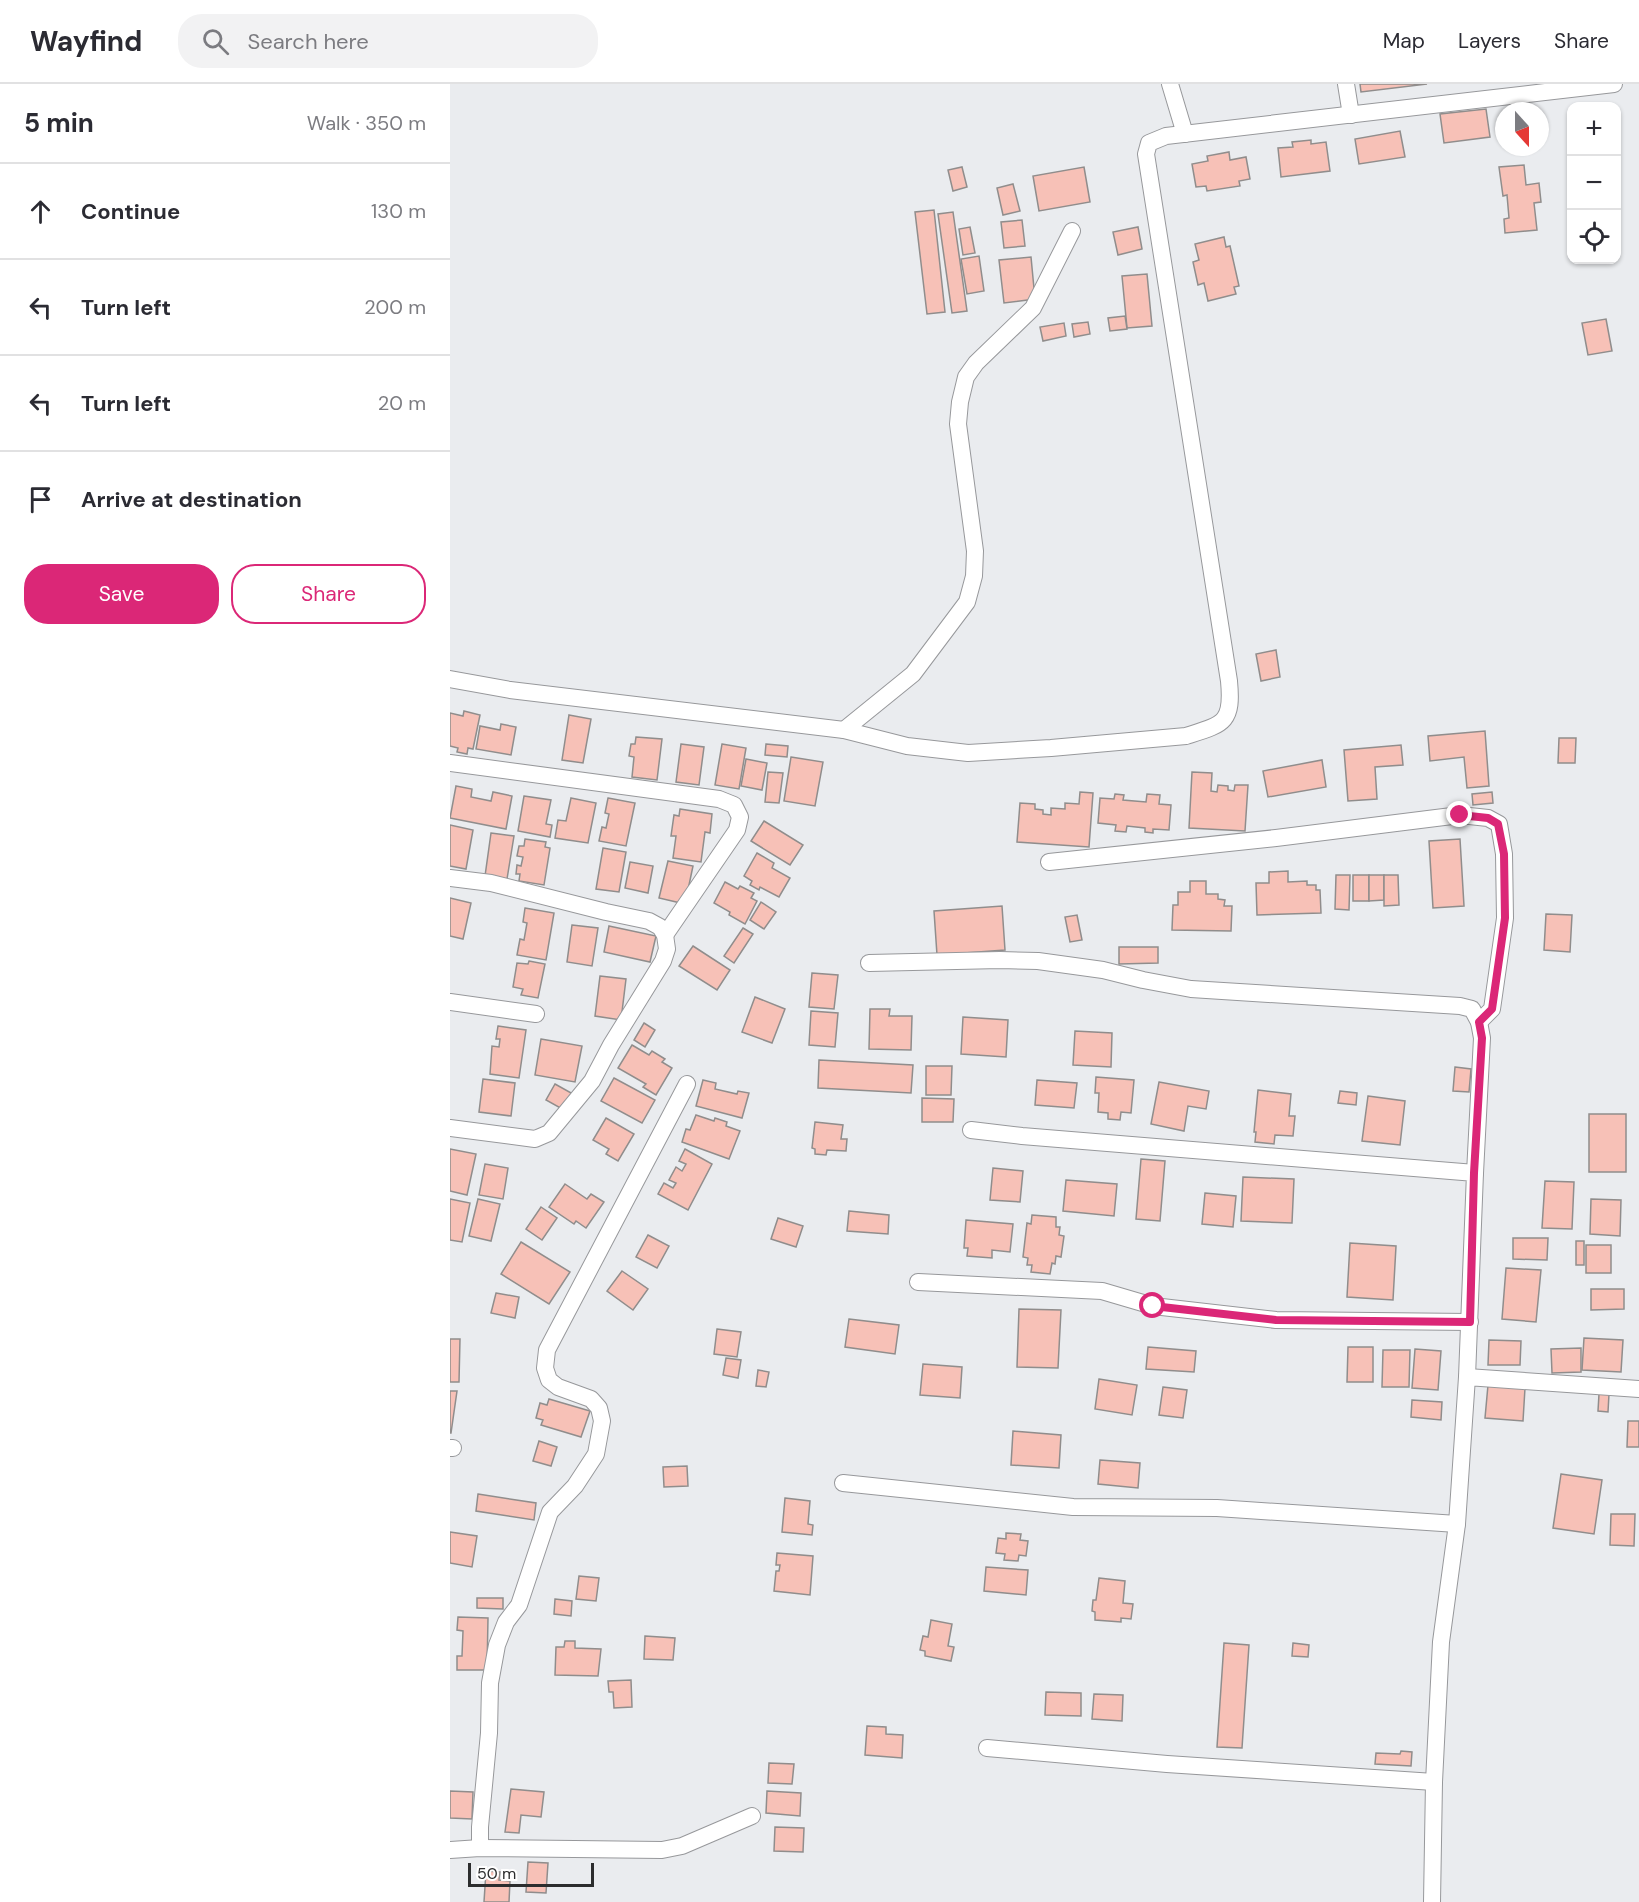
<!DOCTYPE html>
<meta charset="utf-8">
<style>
body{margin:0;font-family:"DM Sans",sans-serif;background:#f2f2f3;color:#2b2b33}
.controls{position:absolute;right:18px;top:18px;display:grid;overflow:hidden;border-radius:12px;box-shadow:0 2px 4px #0004}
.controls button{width:54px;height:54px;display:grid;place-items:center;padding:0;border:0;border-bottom:2px solid #e1e1e2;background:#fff;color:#2b2b33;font:30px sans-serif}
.compass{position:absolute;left:1045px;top:18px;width:54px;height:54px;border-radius:50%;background:#fff;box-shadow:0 2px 4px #0004;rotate:159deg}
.scale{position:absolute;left:18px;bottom:15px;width:126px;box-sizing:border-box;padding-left:6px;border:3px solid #2c2d2e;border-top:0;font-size:16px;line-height:21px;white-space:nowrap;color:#2c2d2e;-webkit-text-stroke:4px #fff;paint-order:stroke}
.stop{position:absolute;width:18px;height:18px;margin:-14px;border:4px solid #db2777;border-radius:50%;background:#fff}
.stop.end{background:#db2777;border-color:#fff;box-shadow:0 2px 6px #0008}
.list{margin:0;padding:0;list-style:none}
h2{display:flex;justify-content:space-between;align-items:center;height:78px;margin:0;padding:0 24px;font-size:26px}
h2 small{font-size:20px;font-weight:400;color:#7c7c81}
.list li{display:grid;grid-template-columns:39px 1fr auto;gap:18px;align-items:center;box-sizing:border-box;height:96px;padding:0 24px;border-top:2px solid #e1e1e2}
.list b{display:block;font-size:22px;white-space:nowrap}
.list em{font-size:20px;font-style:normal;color:#7c7c81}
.actions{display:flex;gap:12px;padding:18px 24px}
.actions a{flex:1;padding:14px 0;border:2px solid #db2777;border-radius:24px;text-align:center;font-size:21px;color:#db2777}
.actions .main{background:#db2777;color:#fff}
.icon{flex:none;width:33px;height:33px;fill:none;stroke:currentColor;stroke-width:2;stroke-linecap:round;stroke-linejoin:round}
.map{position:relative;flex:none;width:1189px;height:1818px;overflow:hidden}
header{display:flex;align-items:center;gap:36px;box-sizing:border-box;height:84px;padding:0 30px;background:#fff;border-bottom:2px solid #e1e1e2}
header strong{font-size:28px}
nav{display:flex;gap:33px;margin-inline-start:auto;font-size:21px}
.search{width:420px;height:54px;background:#f2f2f3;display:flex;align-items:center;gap:15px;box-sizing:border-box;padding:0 21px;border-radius:24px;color:#7c7c81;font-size:22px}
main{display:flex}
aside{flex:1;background:#fff}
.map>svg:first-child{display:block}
.building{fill:#f7c1b7;stroke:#908d8c;stroke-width:1.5}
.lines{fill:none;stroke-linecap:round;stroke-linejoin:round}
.street-casing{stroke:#97989b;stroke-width:18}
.street{stroke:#fff;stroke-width:16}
.route{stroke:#db2777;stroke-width:8}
</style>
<header>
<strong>Wayfind</strong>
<div class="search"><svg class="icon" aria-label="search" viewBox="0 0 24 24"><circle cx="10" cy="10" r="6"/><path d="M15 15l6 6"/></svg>Search here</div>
<nav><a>Map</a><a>Layers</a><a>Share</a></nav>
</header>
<main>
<aside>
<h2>5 min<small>Walk · 350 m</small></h2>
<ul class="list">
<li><svg class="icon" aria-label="ahead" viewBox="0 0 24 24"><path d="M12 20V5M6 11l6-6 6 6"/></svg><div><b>Continue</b></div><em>130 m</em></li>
<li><svg class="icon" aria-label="left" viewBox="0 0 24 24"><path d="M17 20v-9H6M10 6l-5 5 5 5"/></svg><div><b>Turn left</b></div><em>200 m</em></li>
<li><svg class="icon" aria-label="left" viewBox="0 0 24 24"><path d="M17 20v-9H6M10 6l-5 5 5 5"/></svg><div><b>Turn left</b></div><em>20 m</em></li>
<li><svg class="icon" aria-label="arrive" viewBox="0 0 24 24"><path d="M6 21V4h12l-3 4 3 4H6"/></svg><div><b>Arrive at destination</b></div></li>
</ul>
<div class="actions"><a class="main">Save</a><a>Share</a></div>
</aside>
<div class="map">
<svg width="1189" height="1818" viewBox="0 0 1189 1818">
<rect width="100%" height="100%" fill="#eaecef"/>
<g class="building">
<polygon points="910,0 977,0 911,8"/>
<polygon points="1036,25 1040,53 994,59 990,30"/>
<polygon points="950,47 955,73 909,80 905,55"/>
<polygon points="861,56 861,60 876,58 880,87 831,93 828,64 843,63 842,58"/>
<polygon points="779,68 780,76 796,73 800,95 789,97 790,102 757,107 756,102 746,103 742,80 758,77 757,72"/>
<polygon points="1074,81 1076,101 1089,99 1091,118 1084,119 1087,146 1055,149 1054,135 1059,134 1057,111 1053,112 1049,83"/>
<polygon points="512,83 517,103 503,107 498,86"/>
<polygon points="634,83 640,118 589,127 583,92"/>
<polygon points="563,100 570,127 553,131 547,104"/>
<polygon points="484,126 495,228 477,230 465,128"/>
<polygon points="503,128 517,227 502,229 488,130"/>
<polygon points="572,136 575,162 554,164 551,138"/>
<polygon points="520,143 525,169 513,171 509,145"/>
<polygon points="688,143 692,165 668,171 663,148"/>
<polygon points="774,153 776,163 780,162 789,202 784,203 786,210 758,217 754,199 748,201 743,178 749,176 745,160"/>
<polygon points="529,172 534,207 517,210 511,175"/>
<polygon points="581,173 585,215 554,219 549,176"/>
<polygon points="697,190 702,242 677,244 672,192"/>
<polygon points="675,232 677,245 660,247 658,234"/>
<polygon points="1156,235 1162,267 1138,271 1132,239"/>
<polygon points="638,238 640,250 624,253 622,240"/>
<polygon points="614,239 616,252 593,257 590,243"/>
<polygon points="826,566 830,593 811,597 806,570"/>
<polygon points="14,627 30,631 23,665 18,664 17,670 7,668 8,664 0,662 0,629 13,632"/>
<polygon points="119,631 141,635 133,679 112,676"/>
<polygon points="51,640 66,643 61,671 26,665 30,642 50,646"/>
<polygon points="1035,647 1039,702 1017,704 1014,673 980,677 978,652"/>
<polygon points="186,653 212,655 207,696 182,693 184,673 179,672 181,660 185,660"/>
<polygon points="1109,654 1126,654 1125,679 1108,679"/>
<polygon points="231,660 254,663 249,701 226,698"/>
<polygon points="272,660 296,664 289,705 265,701"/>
<polygon points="316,660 338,662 337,673 315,671"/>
<polygon points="951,661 953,681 925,683 927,715 898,717 894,666"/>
<polygon points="341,673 373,678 365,722 334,717"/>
<polygon points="296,675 317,679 312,706 291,702"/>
<polygon points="872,676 876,703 818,713 813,687"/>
<polygon points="318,688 333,689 329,719 315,718"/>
<polygon points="742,688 762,689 761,707 767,708 768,701 778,702 778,706 784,707 785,701 798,701 795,747 739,744"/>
<polygon points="6,702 22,705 21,713 41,717 43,708 62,712 56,745 0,734"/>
<polygon points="630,708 643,709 639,763 567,758 570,719 585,720 585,725 593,726 593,730 601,731 601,724 615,725 615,719 629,720"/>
<polygon points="1042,708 1043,719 1023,721 1022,710"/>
<polygon points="665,710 674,711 673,716 696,718 697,710 710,711 709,720 721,721 719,746 703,745 703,749 695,748 695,744 677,742 676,748 665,747 666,741 648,739 650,714 664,715"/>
<polygon points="74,712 101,716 96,740 102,741 100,753 68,747"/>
<polygon points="121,714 146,719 138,759 105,754 108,736 116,737"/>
<polygon points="158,714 185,719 176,762 149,757 152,743 156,744 159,730 155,729"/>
<polygon points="230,725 262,730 260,749 255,748 251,778 223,774 226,752 221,752 224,731 229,732"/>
<polygon points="314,737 353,761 340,781 301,757"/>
<polygon points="0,741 23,746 16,785 0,782"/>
<polygon points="41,749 64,752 57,795 35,792"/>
<polygon points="75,755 96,758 95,763 100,764 94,801 69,797 70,790 66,790 67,781 71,782 73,773 67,772 69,762 74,762"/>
<polygon points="1010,755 1014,822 983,824 979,757"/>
<polygon points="153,764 176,768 169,808 146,805"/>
<polygon points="307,769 324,779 322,784 340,794 329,813 310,803 309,806 300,801 302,797 294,792"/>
<polygon points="218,777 243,782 235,820 209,814"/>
<polygon points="180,778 203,782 198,809 175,804"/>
<polygon points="838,787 838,798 857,797 857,801 866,801 866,806 870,806 871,829 807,831 806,799 819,799 819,788"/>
<polygon points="886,791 900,791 899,826 885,825"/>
<rect x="903" y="791" width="16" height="26"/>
<polygon points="919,791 934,791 934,816 919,817"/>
<polygon points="934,791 948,791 949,821 934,822"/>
<polygon points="740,797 756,797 756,810 768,810 768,815 775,816 774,822 782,822 781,847 722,846 723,821 728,821 728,808 740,808"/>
<polygon points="275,798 288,805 290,802 304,809 301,814 307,817 295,840 279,831 280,828 264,819"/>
<polygon points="0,814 21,819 13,855 0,852"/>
<polygon points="311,818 326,828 314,845 300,836"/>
<polygon points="552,822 555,866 487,871 484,827"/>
<polygon points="75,824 104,829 96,876 67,871 70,855 74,856 77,839 73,838"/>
<polygon points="1096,830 1122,831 1120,868 1094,866"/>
<polygon points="627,831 632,856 620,858 615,833"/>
<polygon points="122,841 148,844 142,882 117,878"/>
<polygon points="159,842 206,852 200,878 154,868"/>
<polygon points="293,844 303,850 284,879 274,872"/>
<polygon points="243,862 280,886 267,906 229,882"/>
<polygon points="669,863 708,863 708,879 669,880"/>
<polygon points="79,877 95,880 88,914 71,911 73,905 63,903 67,879 78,880"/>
<polygon points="362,889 388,891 384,925 359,923"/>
<polygon points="150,892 176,895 171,936 145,932"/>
<polygon points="305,913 335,925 322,959 292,948"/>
<polygon points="420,925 440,925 439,932 462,932 461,966 419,965"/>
<polygon points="361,927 388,929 385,963 359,961"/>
<polygon points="513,933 558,936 556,973 511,970"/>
<polygon points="194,939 205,946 195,963 184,956"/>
<polygon points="48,942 76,946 69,994 40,990 42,962 49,963 50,955 46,955"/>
<polygon points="625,947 662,949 661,983 623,981"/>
<polygon points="91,955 132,962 125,998 85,991"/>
<polygon points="182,961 199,971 202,967 215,975 212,978 222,984 206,1011 193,1003 196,1000 168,984"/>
<polygon points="369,976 463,981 461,1009 368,1004"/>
<polygon points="476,982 502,982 501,1011 476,1011"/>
<polygon points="1005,983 1021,985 1019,1008 1003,1007"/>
<polygon points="646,993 684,996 681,1029 671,1028 670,1036 658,1035 658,1029 648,1028 649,1009 645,1009"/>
<polygon points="164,994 205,1016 192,1039 151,1017"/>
<polygon points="33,995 65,999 61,1032 29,1028"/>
<polygon points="253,996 266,999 265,1005 287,1010 288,1007 299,1009 292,1034 246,1022"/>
<polygon points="587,996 627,999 624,1024 585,1021"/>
<polygon points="709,998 759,1007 756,1025 738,1022 734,1047 701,1040"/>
<polygon points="105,1000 123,1010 114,1026 96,1016"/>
<polygon points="808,1006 841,1010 839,1032 845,1032 843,1052 825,1051 824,1060 805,1058 806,1048 804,1048"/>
<polygon points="890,1007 907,1009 906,1021 888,1019"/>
<polygon points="918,1012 955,1017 950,1061 912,1057"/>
<polygon points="472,1014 504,1015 503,1038 472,1038"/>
<rect x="1139" y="1030" width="37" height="58"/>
<polygon points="246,1031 264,1037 265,1034 277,1038 276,1042 290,1047 279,1075 232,1058 236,1045 240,1046"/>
<polygon points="156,1034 184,1050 168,1077 156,1070 159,1065 143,1056"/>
<polygon points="365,1038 393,1041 391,1055 397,1055 396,1067 377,1066 376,1071 365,1070 365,1065 362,1064"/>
<polygon points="0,1065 26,1070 17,1111 0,1107"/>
<polygon points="235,1065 262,1080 238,1126 208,1110 214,1099 223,1104 226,1099 219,1096 226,1083 232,1087 236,1080 229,1077"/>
<polygon points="691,1075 715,1077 710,1137 686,1135"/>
<polygon points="35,1080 58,1084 53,1115 29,1111"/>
<polygon points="543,1084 573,1087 570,1118 540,1116"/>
<polygon points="793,1093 844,1095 842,1139 791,1137"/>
<polygon points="616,1096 667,1100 664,1132 613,1127"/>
<polygon points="1095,1097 1124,1098 1122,1145 1092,1144"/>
<polygon points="115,1100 137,1115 141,1110 154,1118 136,1144 126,1137 124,1140 99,1123"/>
<polygon points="755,1109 786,1112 783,1143 752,1140"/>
<polygon points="0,1115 20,1119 12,1158 0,1156"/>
<polygon points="28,1115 50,1120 41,1157 19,1152"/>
<polygon points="1141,1115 1171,1116 1170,1152 1140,1150"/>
<polygon points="91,1123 107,1134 92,1156 76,1145"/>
<polygon points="399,1127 439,1131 438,1150 397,1147"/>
<polygon points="582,1131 606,1133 606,1143 610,1143 609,1151 614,1152 611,1173 606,1172 605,1180 602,1179 600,1190 581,1188 582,1181 577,1181 578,1174 573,1173 577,1139 581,1140"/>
<polygon points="328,1134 353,1142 346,1163 321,1155"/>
<polygon points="516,1136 563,1140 560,1168 542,1166 542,1174 517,1172 518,1164 514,1164"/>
<polygon points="198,1151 219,1162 207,1184 186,1173"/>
<polygon points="1063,1154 1098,1154 1097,1176 1063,1175"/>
<rect x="1126" y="1157" width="8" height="24"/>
<polygon points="71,1158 120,1188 99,1220 51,1190"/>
<polygon points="900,1159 946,1162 943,1216 897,1213"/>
<rect x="1136" y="1161" width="25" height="28"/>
<polygon points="1056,1184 1091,1186 1086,1238 1052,1235"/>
<polygon points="172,1187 198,1205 183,1226 157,1207"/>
<polygon points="1141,1205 1174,1205 1174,1225 1141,1226"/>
<polygon points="46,1209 69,1213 65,1234 41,1229"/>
<polygon points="569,1225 611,1226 608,1284 567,1283"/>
<polygon points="399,1235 449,1241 445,1270 395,1263"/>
<polygon points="267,1245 291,1248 287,1273 264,1270"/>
<polygon points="1134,1254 1173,1256 1171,1288 1132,1286"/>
<polygon points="0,1255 10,1255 9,1298 0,1298"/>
<polygon points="1039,1256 1071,1257 1070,1281 1038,1281"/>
<polygon points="698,1263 746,1267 744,1288 696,1285"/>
<polygon points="898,1263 923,1263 923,1298 897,1298"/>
<polygon points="1131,1264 1131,1288 1102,1289 1101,1265"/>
<polygon points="965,1265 991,1267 988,1306 962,1304"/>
<polygon points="933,1266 960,1266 959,1303 932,1303"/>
<polygon points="276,1274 291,1276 288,1294 273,1291"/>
<polygon points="473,1280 512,1283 510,1314 470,1311"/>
<polygon points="308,1286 319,1288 316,1303 306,1302"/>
<polygon points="649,1295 687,1301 682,1331 645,1325"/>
<polygon points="1038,1301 1075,1304 1073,1337 1035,1334"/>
<polygon points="713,1303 737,1306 733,1334 709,1331"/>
<polygon points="0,1307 7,1307 1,1349 0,1349"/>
<polygon points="1149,1310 1159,1310 1158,1328 1148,1327"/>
<polygon points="99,1315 140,1327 131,1353 91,1341 93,1336 86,1334 90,1319 97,1321"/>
<polygon points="962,1316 992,1318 991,1336 961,1333"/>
<polygon points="1178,1337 1189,1337 1189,1363 1177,1363"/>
<polygon points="563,1347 611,1351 609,1384 561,1381"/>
<polygon points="89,1357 107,1363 101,1382 83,1377"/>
<polygon points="650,1376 690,1379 688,1404 648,1400"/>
<polygon points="237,1382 238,1402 214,1403 213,1383"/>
<polygon points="1111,1390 1152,1396 1144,1450 1103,1444"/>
<polygon points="28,1410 86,1419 84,1436 26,1427"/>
<polygon points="335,1414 360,1417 358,1440 363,1441 362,1451 332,1448"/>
<polygon points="1161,1430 1185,1430 1184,1462 1160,1461"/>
<polygon points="0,1448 27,1452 22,1483 0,1479"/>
<polygon points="556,1449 571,1450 570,1456 578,1457 576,1472 569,1471 568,1477 554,1476 555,1470 546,1469 548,1454 556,1455"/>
<polygon points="327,1469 363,1472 360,1511 324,1507 326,1487 329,1487 330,1481 326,1481"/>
<polygon points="536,1483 578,1486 576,1511 534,1507"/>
<polygon points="129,1492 149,1494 146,1517 126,1515"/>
<polygon points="649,1494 675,1497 673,1519 683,1520 681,1535 671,1534 671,1538 645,1536 645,1528 642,1527 643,1516 646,1516"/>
<polygon points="27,1514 53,1514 53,1525 27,1524"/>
<polygon points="105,1515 122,1517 121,1532 104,1530"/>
<polygon points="8,1533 38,1534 37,1586 7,1586 7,1572 12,1572 13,1547 7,1546"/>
<polygon points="481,1536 502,1540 498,1562 504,1563 501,1577 475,1572 475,1567 470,1566 473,1552 478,1553"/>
<polygon points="195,1552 225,1554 223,1576 194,1575"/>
<polygon points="115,1557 125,1557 125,1564 151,1565 148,1592 105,1591 106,1563 114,1563"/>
<polygon points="774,1559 799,1561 792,1664 767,1663"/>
<polygon points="843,1559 859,1561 858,1573 842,1572"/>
<polygon points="181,1596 182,1623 164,1624 163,1608 159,1608 158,1597"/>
<polygon points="596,1608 631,1609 631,1632 595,1631"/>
<polygon points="644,1610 673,1611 672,1637 642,1635"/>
<polygon points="417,1642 436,1643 436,1650 453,1651 452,1674 415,1671"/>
<polygon points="951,1667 962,1668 961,1682 925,1680 926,1669 950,1670"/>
<polygon points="319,1679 344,1680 342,1700 318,1699"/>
<polygon points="61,1705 94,1708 91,1733 71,1731 69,1749 55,1748"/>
<polygon points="0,1707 23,1708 22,1735 0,1734"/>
<polygon points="317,1707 351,1709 350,1732 316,1729"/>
<polygon points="325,1743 354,1744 353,1768 324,1767"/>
<polygon points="78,1778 98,1779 96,1809 76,1808"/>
<polygon points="36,1787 50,1788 49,1796 60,1797 59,1818 34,1818"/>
</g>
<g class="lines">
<g class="street-casing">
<g id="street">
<polyline points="720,0 735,50"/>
<polyline points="896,0 901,31"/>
<path d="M 0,595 L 60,606 L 394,646 L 457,662 L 518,669 L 601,664 L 736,652 C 774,640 783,639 779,597 L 696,70 L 699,59 L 716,52 L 1164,0"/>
<polyline points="394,646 463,590 517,518 524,492 525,467 508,340 510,318 516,293 526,279 583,224 622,147"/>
<polyline points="0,679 269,715 284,721 290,733 287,746 215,851"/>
<polyline points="599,778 826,754 1010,731 1038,734 1049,740 1054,770 1055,834 1042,925 1029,938"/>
<polyline points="0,794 41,799 156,828 199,837 210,843 215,851 217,865 213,877 161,961 142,997 99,1049 85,1055 0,1044"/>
<polyline points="419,879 550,876 588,877 653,886 693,896 741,905 1010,922 1022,925 1029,938 1032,954 1025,1089"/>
<polyline points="0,918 86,930"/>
<polyline points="521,1046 572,1052 1025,1089 1017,1293"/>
<polyline points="468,1198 652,1207 703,1222 826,1236 1020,1238"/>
<polyline points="0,1364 3,1364"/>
<polyline points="393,1399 623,1423 767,1424 1007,1440"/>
<polyline points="537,1664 717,1680 984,1698"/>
<polyline points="30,1764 30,1743 39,1649 40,1599 47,1561 56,1538 69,1521 100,1428 125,1402 146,1370 152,1337 149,1324 141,1315 108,1303 99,1296 95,1284 97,1266 237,1000"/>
<polyline points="0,1766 30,1764 212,1766 232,1762 302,1732"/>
<polyline points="982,1818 984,1698 991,1558 1007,1440 1017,1293 1189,1305"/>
</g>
</g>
<use href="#street" class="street"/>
</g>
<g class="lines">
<polyline class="route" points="703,1222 826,1236 1020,1238 1024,1089 1032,954 1029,938 1042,925 1055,834 1054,770 1048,740 1038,734 1010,731"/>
</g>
</svg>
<div class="controls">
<button>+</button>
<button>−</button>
<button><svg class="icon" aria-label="locate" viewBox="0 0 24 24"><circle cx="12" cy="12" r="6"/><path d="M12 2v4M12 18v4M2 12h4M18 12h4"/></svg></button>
</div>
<svg class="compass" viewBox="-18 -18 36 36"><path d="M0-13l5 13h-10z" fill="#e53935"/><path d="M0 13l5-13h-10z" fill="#7c7c81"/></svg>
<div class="scale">50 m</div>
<div class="stop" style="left:703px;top:1222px"></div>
<div class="stop end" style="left:1010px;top:731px"></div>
</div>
</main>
